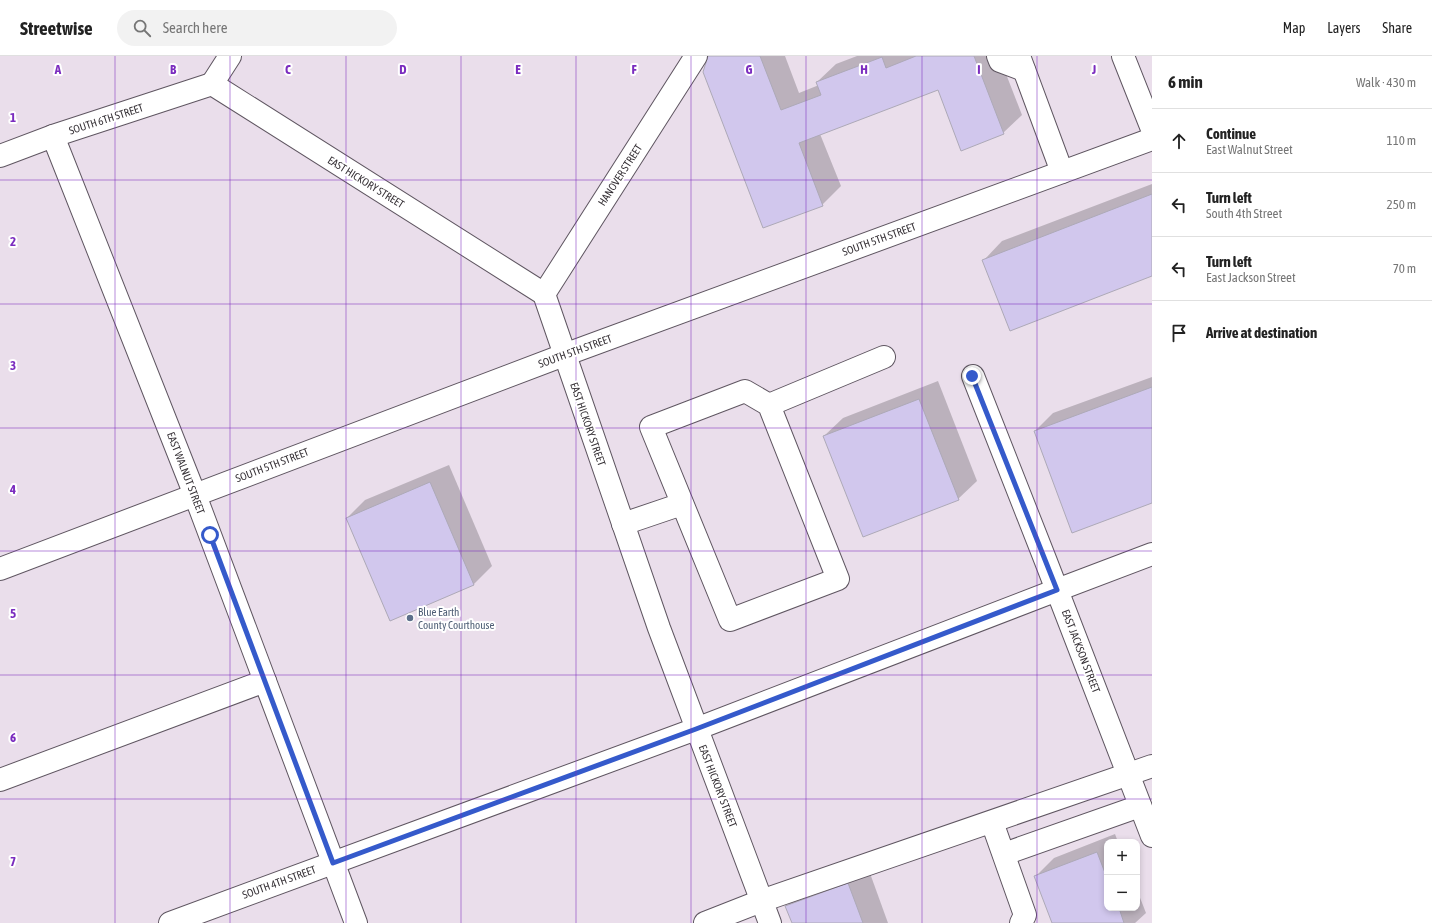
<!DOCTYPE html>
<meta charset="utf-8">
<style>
body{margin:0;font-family:"Asap Condensed",sans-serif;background:#f2f2f2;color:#222}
.controls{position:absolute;right:12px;bottom:12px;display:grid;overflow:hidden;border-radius:8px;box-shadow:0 2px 6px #0003}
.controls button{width:36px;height:36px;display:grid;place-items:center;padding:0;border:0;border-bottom:1px solid #e0e0e0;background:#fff;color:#222;font:20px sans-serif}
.stop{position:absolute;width:12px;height:12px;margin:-9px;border:3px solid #355acb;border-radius:50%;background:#fff}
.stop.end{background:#355acb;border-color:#fff;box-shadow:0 1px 4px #0008}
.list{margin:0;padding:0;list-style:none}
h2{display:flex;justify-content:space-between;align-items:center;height:52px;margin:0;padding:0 16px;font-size:17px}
h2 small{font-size:13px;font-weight:400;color:#767676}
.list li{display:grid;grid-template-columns:26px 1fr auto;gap:12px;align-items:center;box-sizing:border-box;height:64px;padding:0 16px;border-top:1px solid #e0e0e0}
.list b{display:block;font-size:15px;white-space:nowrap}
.list p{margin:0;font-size:13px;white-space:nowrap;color:#767676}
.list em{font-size:13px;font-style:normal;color:#767676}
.icon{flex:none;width:22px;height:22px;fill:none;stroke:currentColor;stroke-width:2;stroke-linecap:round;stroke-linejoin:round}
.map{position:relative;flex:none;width:1152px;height:867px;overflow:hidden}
header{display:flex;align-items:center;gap:24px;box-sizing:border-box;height:56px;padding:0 20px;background:#fff;border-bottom:1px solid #e0e0e0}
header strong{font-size:19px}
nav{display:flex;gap:22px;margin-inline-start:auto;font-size:14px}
.search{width:280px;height:36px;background:#f2f2f2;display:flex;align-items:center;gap:10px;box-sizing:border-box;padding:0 14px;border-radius:22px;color:#767676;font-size:15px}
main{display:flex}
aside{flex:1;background:#fff}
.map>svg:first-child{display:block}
.shadow{fill:#0003}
.building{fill:#d1c7ed;stroke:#ada9b7}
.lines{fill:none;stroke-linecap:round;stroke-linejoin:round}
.minor-casing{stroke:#5f5661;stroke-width:24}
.minor{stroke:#fff;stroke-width:22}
.route{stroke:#355acb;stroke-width:5}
.grid{fill:none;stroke:#7b2cbf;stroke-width:1;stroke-opacity:0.55}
.service-dot{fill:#5c6f8a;stroke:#fff;stroke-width:1.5}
.labels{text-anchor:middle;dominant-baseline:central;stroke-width:4;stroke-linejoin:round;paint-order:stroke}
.street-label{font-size:11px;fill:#373237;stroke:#fff}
.service-label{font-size:11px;fill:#4e5e75;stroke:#fff;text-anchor:start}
.grid-label{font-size:13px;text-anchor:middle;font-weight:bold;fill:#7b2cbf;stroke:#fff;stroke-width:4;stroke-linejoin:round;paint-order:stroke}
</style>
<header>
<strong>Streetwise</strong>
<div class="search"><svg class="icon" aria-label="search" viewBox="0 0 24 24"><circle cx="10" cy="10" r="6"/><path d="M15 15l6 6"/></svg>Search here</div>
<nav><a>Map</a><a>Layers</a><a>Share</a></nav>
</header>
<main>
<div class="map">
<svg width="1152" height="867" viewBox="0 0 1152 867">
<rect width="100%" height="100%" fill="#eadeeb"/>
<g class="shadow">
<polygon points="709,0 785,0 799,37 819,29 817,26 836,8 857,0 999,0 1022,59 1003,77 938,33 820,78 841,130 822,149"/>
<polygon points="1152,128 1152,219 984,204 1002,185"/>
<polygon points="1152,321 1152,446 1035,375 1053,357"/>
<polygon points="938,325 977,425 958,443 824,380 843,362"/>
<polygon points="449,409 492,510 473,529 347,462 365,444"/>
<polygon points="1115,778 1118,786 1107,786 1107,852 1137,852 1137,834 1146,857 1135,867 1054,867 1036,820 1054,802"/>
<polygon points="867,809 888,867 793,867 787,850 805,832"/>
</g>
<g class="building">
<polygon points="708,0 760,0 781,54 821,39 816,26 882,1 886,12 916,0 974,0 1004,78 961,95 938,34 799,87 823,150 763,172 703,16"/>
<polygon points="1152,138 1152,220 1010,275 982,204"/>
<polygon points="1152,331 1152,447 1072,477 1034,375"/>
<polygon points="919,343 959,444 863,481 823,380"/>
<polygon points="430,426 474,529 390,565 346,462"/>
<polygon points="1097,796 1107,822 1107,852 1119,852 1124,867 1052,867 1034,820"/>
<polygon points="848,827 863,867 792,867 785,850"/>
</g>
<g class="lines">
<g class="minor-casing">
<g id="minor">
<polyline points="998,0 1000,5 1024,14"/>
<polyline points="1019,0 1062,116"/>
<polyline points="1123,0 1152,73"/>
<polyline points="212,28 544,238 659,572 770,867"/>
<polyline points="212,28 230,0"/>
<polyline points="53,80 195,439 356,867"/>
<polyline points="0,100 53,80 212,28"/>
<polyline points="544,238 696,0"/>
<polyline points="973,320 1045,503 1152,780"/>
<polygon points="745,335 769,349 838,523 730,564 651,371"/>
<polyline points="769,349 884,301"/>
<polyline points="623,468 682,448"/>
<polyline points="0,513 564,299 1152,83"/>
<polyline points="0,724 265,625"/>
<polyline points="992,766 1025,859 1021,867"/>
<polyline points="1004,798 1140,750"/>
<polyline points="170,867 696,673 1057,534 1152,498"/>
<polyline points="705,867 761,845 1152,710"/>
</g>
</g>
<use href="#minor" class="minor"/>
</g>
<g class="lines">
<polyline class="route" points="210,479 333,807 696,673 1057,534 972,320"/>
</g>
<path class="grid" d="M 115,0 L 115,867M 230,0 L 230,867M 346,0 L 346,867M 461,0 L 461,867M 576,0 L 576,867M 691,0 L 691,867M 806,0 L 806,867M 922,0 L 922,867M 1037,0 L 1037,867M 0,124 L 1152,124M 0,248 L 1152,248M 0,372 L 1152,372M 0,495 L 1152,495M 0,619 L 1152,619M 0,743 L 1152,743"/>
<circle class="service-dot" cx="410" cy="562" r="4"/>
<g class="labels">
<g class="street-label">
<text transform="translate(106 63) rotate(-18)">SOUTH 6TH STREET</text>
<text transform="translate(620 119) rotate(-57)">HANOVER STREET</text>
<text transform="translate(366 126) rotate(32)">EAST HICKORY STREET</text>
<text transform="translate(879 183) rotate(-20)">SOUTH 5TH STREET</text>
<text transform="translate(575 295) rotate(-20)">SOUTH 5TH STREET</text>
<text transform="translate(588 368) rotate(71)">EAST HICKORY STREET</text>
<text transform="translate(272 409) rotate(-21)">SOUTH 5TH STREET</text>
<text transform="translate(186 417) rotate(69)">EAST WALNUT STREET</text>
<text transform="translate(1081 595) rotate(69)">EAST JACKSON STREET</text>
<text transform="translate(718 730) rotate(69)">EAST HICKORY STREET</text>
<text transform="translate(279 826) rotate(-20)">SOUTH 4TH STREET</text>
</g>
<g class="service-label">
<text x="418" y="556">Blue Earth<tspan x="418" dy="13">County Courthouse</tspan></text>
</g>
</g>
<g class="grid-label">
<text x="58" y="18">A</text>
<text x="173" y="18">B</text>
<text x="288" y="18">C</text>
<text x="403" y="18">D</text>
<text x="518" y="18">E</text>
<text x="634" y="18">F</text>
<text x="749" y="18">G</text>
<text x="864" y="18">H</text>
<text x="979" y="18">I</text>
<text x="1094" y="18">J</text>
<text x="13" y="66">1</text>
<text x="13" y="190">2</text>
<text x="13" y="314">3</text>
<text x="13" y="438">4</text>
<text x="13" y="562">5</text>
<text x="13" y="686">6</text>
<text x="13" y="810">7</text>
</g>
</svg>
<div class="controls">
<button>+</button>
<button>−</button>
</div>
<div class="stop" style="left:210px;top:479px"></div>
<div class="stop end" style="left:972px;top:320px"></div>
</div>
<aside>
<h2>6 min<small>Walk · 430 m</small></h2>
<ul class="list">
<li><svg class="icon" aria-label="ahead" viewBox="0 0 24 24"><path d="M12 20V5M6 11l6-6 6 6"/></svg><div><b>Continue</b><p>East Walnut Street</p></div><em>110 m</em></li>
<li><svg class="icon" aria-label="left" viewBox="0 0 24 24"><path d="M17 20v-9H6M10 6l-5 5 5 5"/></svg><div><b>Turn left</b><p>South 4th Street</p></div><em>250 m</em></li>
<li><svg class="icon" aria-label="left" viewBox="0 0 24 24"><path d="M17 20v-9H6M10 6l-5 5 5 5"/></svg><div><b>Turn left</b><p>East Jackson Street</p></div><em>70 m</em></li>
<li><svg class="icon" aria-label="arrive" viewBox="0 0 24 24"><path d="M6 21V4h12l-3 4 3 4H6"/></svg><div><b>Arrive at destination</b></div></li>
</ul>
</aside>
</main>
